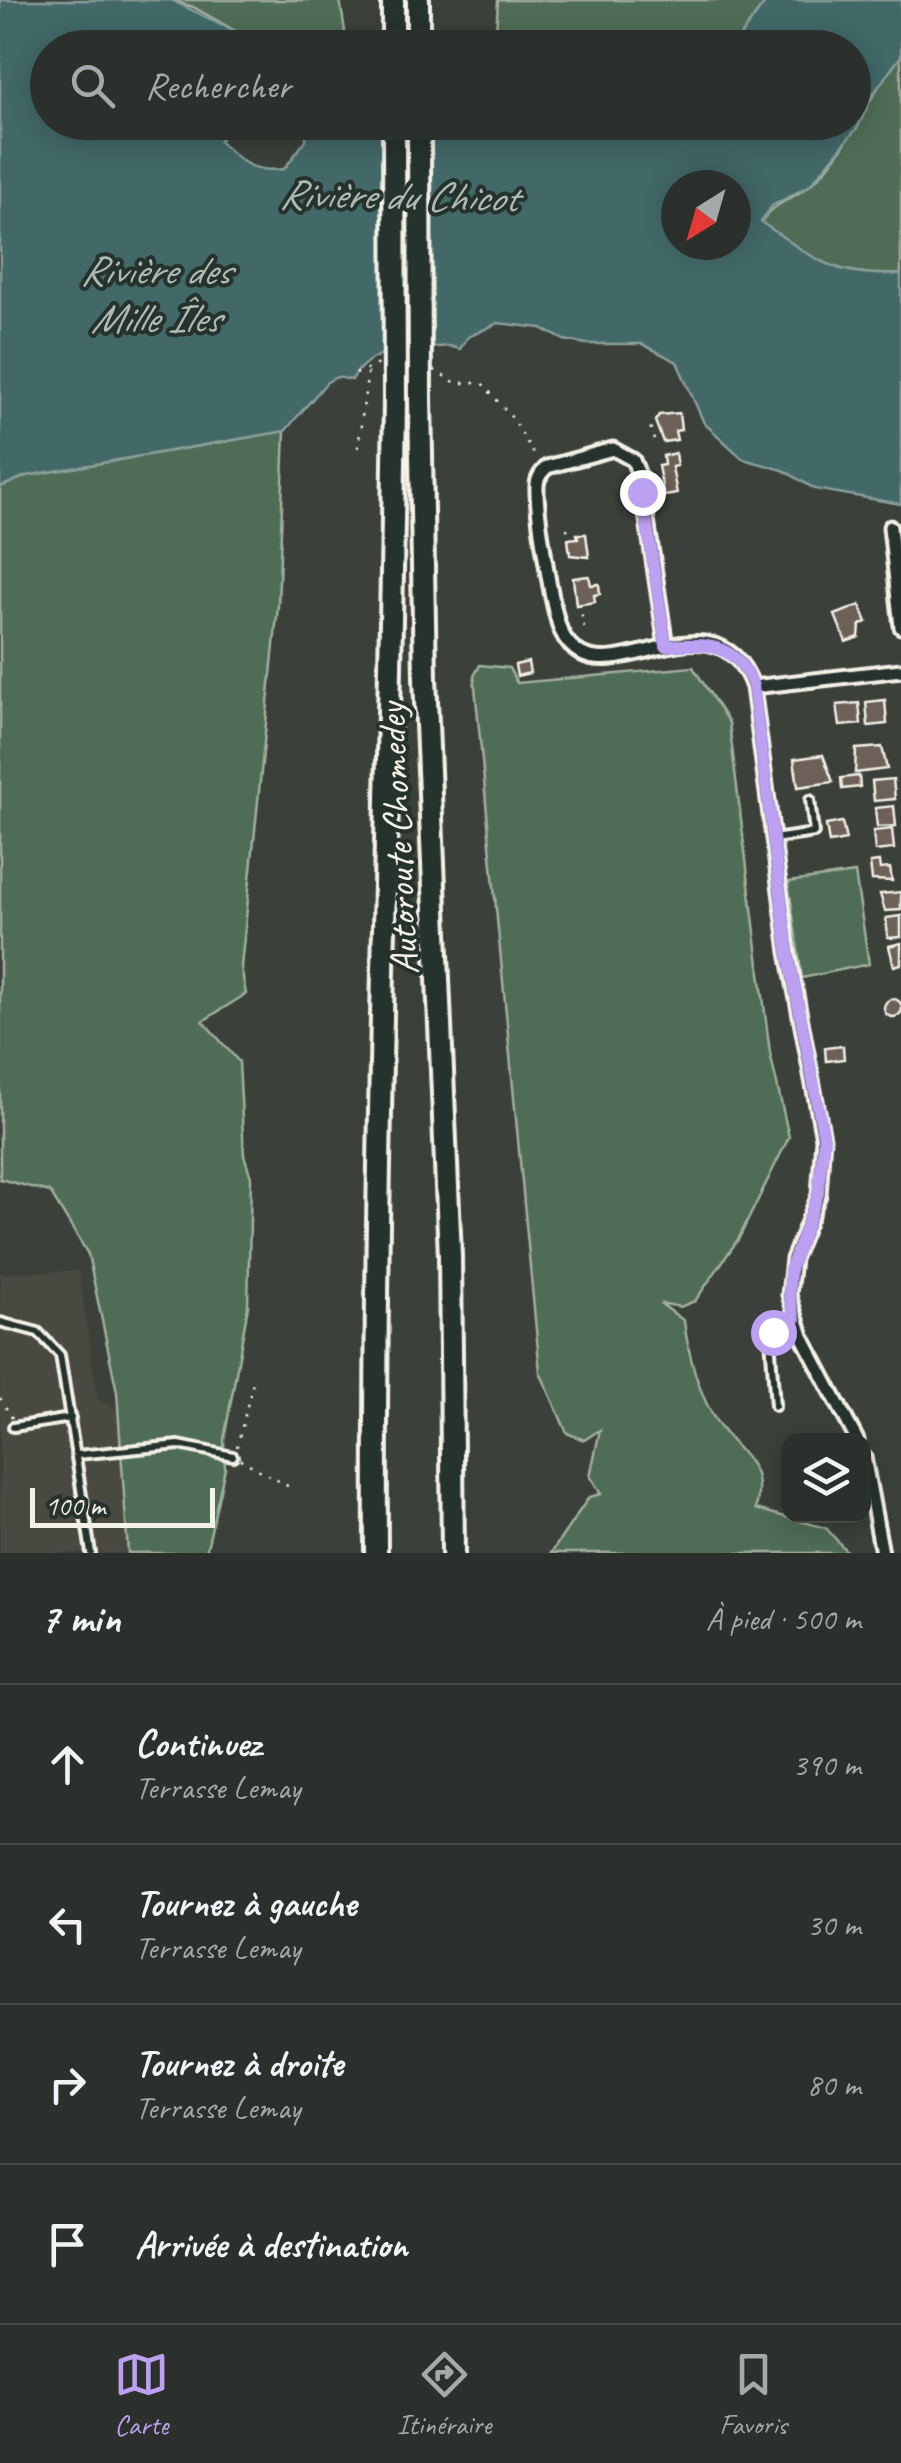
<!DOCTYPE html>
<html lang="fr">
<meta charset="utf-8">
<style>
body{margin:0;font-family:Caveat,sans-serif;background:#343834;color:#f1f3f6}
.controls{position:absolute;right:30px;bottom:30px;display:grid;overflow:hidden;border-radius:20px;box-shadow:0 5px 25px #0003}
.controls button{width:90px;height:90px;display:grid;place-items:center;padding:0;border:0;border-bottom:2px solid #484b48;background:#2c302c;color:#f1f3f6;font:50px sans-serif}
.compass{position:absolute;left:661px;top:170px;width:90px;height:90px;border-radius:50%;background:#2c302c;box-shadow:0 5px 25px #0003;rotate:217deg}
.scale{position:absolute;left:30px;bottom:25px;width:185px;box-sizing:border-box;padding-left:10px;border:5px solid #f4f1e8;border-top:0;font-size:28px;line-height:35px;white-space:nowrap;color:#f4f1e8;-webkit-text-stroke:8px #26332d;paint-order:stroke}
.stop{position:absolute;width:30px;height:30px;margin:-22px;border:8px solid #bca0f2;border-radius:50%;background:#fff}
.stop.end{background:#bca0f2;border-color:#fff;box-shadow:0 2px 10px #0008}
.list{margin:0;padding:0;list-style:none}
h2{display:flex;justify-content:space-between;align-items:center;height:130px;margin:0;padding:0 40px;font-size:42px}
h2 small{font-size:32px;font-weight:400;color:#a6a9a9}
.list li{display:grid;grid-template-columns:65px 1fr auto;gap:30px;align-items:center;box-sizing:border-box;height:160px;padding:0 40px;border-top:2px solid #484b48}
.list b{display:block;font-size:38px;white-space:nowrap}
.list p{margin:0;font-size:32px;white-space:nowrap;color:#a6a9a9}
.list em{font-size:32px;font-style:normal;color:#a6a9a9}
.icon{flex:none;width:55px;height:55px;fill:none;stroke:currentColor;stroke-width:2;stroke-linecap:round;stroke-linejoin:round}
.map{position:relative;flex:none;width:901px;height:1553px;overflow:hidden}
.search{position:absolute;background:#2c302c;box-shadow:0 5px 25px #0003;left:30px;right:30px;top:30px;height:110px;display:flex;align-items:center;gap:25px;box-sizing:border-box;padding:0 35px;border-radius:55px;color:#a6a9a9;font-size:38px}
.sheet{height:770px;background:#2c302c}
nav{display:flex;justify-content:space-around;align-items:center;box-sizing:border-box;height:140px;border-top:2px solid #484b48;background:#2c302c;font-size:28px;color:#a6a9a9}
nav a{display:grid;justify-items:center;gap:5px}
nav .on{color:#bca0f2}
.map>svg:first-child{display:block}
.built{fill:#4a4a43}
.green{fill:#506d56;stroke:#a2af9f;stroke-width:2.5}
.water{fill:#436768;stroke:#8a9e9b;stroke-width:2.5;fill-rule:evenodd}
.pier{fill:#3b403a}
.building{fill:#6c6059;stroke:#f4f1e8;stroke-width:2.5}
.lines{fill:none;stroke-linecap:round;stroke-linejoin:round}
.service-casing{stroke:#f4f1e8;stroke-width:14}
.minor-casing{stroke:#f4f1e8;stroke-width:19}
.motorway-casing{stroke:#f4f1e8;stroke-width:28}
.path{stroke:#f4f1e8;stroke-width:2.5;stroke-dasharray:2.5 8;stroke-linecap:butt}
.service{stroke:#26332d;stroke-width:6}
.minor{stroke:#26332d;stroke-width:11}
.motorway{stroke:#26332d;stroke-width:20}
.motorway-bridge-casing{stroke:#f4f1e8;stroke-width:28;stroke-linecap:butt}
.motorway-bridge{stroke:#26332d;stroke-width:20}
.route{stroke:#bca0f2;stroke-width:12}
.labels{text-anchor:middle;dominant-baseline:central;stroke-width:8;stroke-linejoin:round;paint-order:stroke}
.street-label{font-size:40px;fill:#f4f1e8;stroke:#26332d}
.water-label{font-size:42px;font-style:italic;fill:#adbab5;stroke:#26332d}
</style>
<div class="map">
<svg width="901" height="1553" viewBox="0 0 901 1553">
<rect width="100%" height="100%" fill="#3b403a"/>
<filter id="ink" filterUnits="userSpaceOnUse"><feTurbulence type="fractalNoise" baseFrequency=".01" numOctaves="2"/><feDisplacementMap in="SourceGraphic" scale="20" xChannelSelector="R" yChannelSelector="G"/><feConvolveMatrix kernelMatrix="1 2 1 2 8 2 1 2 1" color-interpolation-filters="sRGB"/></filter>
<g filter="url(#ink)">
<polygon class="built" points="79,1271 97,1399 156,1428 178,1553 0,1553 0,1273"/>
<g class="green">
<polygon points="171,0 340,0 345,31 340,47 264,47 193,7"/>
<polygon points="498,0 767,0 737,41 727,47 495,48"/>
<path d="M 901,56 L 901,274 C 831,277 817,260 761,223 C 774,202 792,200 810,185 C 851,150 866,96 901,56 Z"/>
<polygon points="285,431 278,606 241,967 246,994 203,1021 239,1062 244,1155 251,1177 248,1306 224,1440 225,1468 206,1553 128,1553 117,1392 88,1254 50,1192 0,1179 0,487 26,476"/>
<path d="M 480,665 L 509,668 L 517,683 L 693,667 L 729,723 L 770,1053 L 789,1137 L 739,1238 L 695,1301 L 680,1307 L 660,1303 L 684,1321 C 688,1353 699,1396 718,1424 C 741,1458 766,1462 756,1509 L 826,1528 L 848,1553 L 551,1553 L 589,1497 L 601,1494 L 590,1476 L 600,1430 L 584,1440 L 567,1433 L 540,1372 L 474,676 Z"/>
<polygon points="855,873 869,964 802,978 788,882"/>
</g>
<path class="water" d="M 0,0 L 171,0 L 259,43 L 264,47 L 48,48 L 48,122 L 234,123 L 219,141 C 241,162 252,173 284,169 L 306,140 L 306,123 L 854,122 L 854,48 L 727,47 L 737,41 L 767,0 L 901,0 L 901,56 L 873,94 L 858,127 L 810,185 L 772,206 L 761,222 C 817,260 831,277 901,274 L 901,504 L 815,489 L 783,470 L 743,459 L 704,423 L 677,362 L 642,344 L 586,344 L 564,340 L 541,328 L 498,323 L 468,337 L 460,349 L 449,346 C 412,351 371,344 352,380 L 337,377 L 327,382 L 285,431 L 26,476 L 0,487 ZM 676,185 L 736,185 L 736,245 L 676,245 Z"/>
<polygon class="pier" points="381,123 430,123 431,353 383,358"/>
<g class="building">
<polygon points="679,413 681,430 675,431 677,440 663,442 655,421 659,415"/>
<polygon points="675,453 677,466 672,467 677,494 664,496 658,466 664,465 663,456"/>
<polygon points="577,534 586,534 589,557 570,555 568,539 578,538"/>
<polygon points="589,576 591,585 599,584 600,594 594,595 595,602 576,605 573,578"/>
<polygon points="860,605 867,622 860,625 859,637 846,642 835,615"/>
<polygon points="528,662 530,673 517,676 515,665"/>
<polygon points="885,700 887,724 868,726 866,702"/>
<polygon points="859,703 861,724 840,726 837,705"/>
<polygon points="882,747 887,769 855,773 856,749"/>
<polygon points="823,755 833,782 798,787 794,759"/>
<polygon points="859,776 860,787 842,789 841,778"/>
<polygon points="893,779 895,799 874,801 872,781"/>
<polygon points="894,806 896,826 877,827 875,808"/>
<polygon points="842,822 846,840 829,843 826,825"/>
<polygon points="892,829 894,849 875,851 873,831"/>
<polygon points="879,862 880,869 890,868 892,881 872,880 870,863"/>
<polygon points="901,892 901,910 885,911 880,894"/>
<polygon points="901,916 901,937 888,938 886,918"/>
<polygon points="901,943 901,964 894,966 889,946"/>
<circle cx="893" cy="1008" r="9"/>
<polygon points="843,1046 844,1059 826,1061 825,1048"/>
</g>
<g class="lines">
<g class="service-casing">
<g id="service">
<polyline points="774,839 814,833 810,800"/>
<polyline points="0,1322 38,1332 60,1355 91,1553"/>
<polyline points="775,1406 770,1337 795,1319"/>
<polyline points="13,1427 71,1418"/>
<polyline points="77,1455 179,1445 233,1456"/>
</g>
</g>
<g class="minor-casing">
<g id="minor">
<polyline points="890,527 901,627"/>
<path d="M 666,646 L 641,480 L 633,460 L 613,449 L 547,467 C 541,473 537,478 537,486 C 536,511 552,609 561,631 C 565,640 573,649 582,654 C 628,678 720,595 753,687 L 788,952 L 823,1138 L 819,1195 L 793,1259 L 789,1295 L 802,1336 L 857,1440"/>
<polyline points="753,687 901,670"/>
<polyline points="864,1457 882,1553"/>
</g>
</g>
<g class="motorway-casing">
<g id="motorway">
<polyline points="393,0 393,48"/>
<polyline points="418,0 418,48"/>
<polyline points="420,398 425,678 450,1256 453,1553"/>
<path d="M 376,1553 C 374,1168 390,783 395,398"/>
</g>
</g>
<g class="path">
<polyline points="434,370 456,383 482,383 513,419 537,459"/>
<polyline points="356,374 378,364"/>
<polyline points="654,440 650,426 656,424"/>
<polyline points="358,448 368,370"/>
<polyline points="661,479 663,488"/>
<polyline points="567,528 569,546"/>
<polyline points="580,604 584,627"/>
<polyline points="796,770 797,783"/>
<polyline points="0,1398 12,1418"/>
<polyline points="237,1447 254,1378"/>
<polyline points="240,1459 291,1488"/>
</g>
<use href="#service" class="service"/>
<use href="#minor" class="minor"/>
<use href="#motorway" class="motorway"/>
<g class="motorway-bridge-casing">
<g id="motorway-bridge">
<polyline points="394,122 395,398"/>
<polyline points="419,122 420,398"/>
</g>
</g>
<use href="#motorway-bridge" class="motorway-bridge"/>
</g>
</g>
<g class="lines" filter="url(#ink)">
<path class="route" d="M 642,492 L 666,646 C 706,642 738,644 753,686 L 788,952 L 824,1138 L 818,1194 L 790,1270 L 789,1295 L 795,1319 L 773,1332"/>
</g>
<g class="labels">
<g class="street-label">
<text transform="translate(398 839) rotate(-93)">Autoroute Chomedey</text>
</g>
<g class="water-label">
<text transform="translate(398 196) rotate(1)">Rivière du Chicot</text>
<text x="155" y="270">Rivière des<tspan x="155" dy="48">Mille Îles</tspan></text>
</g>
</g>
</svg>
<div class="controls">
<button><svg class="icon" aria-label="layers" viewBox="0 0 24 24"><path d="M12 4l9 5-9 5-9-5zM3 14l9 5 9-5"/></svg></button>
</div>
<svg class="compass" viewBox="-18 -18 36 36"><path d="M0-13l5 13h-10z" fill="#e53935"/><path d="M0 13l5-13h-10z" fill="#a6a9a9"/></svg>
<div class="scale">100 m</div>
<div class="stop" style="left:773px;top:1332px"></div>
<div class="stop end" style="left:642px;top:492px"></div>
<div class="search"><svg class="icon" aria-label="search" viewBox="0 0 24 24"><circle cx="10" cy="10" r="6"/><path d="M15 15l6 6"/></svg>Rechercher</div>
</div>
<section class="sheet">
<h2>7 min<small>À pied · 500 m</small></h2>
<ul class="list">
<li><svg class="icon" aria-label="ahead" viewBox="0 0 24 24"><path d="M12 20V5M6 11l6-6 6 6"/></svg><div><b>Continuez</b><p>Terrasse Lemay</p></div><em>390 m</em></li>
<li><svg class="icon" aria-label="left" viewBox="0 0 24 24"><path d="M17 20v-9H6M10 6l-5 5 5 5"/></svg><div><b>Tournez à gauche</b><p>Terrasse Lemay</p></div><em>30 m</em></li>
<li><svg class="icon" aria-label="right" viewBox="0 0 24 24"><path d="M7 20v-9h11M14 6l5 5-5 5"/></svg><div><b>Tournez à droite</b><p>Terrasse Lemay</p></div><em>80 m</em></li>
<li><svg class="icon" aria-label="arrive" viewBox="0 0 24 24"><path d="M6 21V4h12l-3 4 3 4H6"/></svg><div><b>Arrivée à destination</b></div></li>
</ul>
</section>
<nav>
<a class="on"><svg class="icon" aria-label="map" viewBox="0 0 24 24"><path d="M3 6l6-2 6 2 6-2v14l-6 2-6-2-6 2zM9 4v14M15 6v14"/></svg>Carte</a>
<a><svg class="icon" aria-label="directions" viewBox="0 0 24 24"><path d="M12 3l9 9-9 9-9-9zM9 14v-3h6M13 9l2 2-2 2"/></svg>Itinéraire</a>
<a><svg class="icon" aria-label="saved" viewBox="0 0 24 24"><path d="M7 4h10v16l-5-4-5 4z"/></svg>Favoris</a>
</nav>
